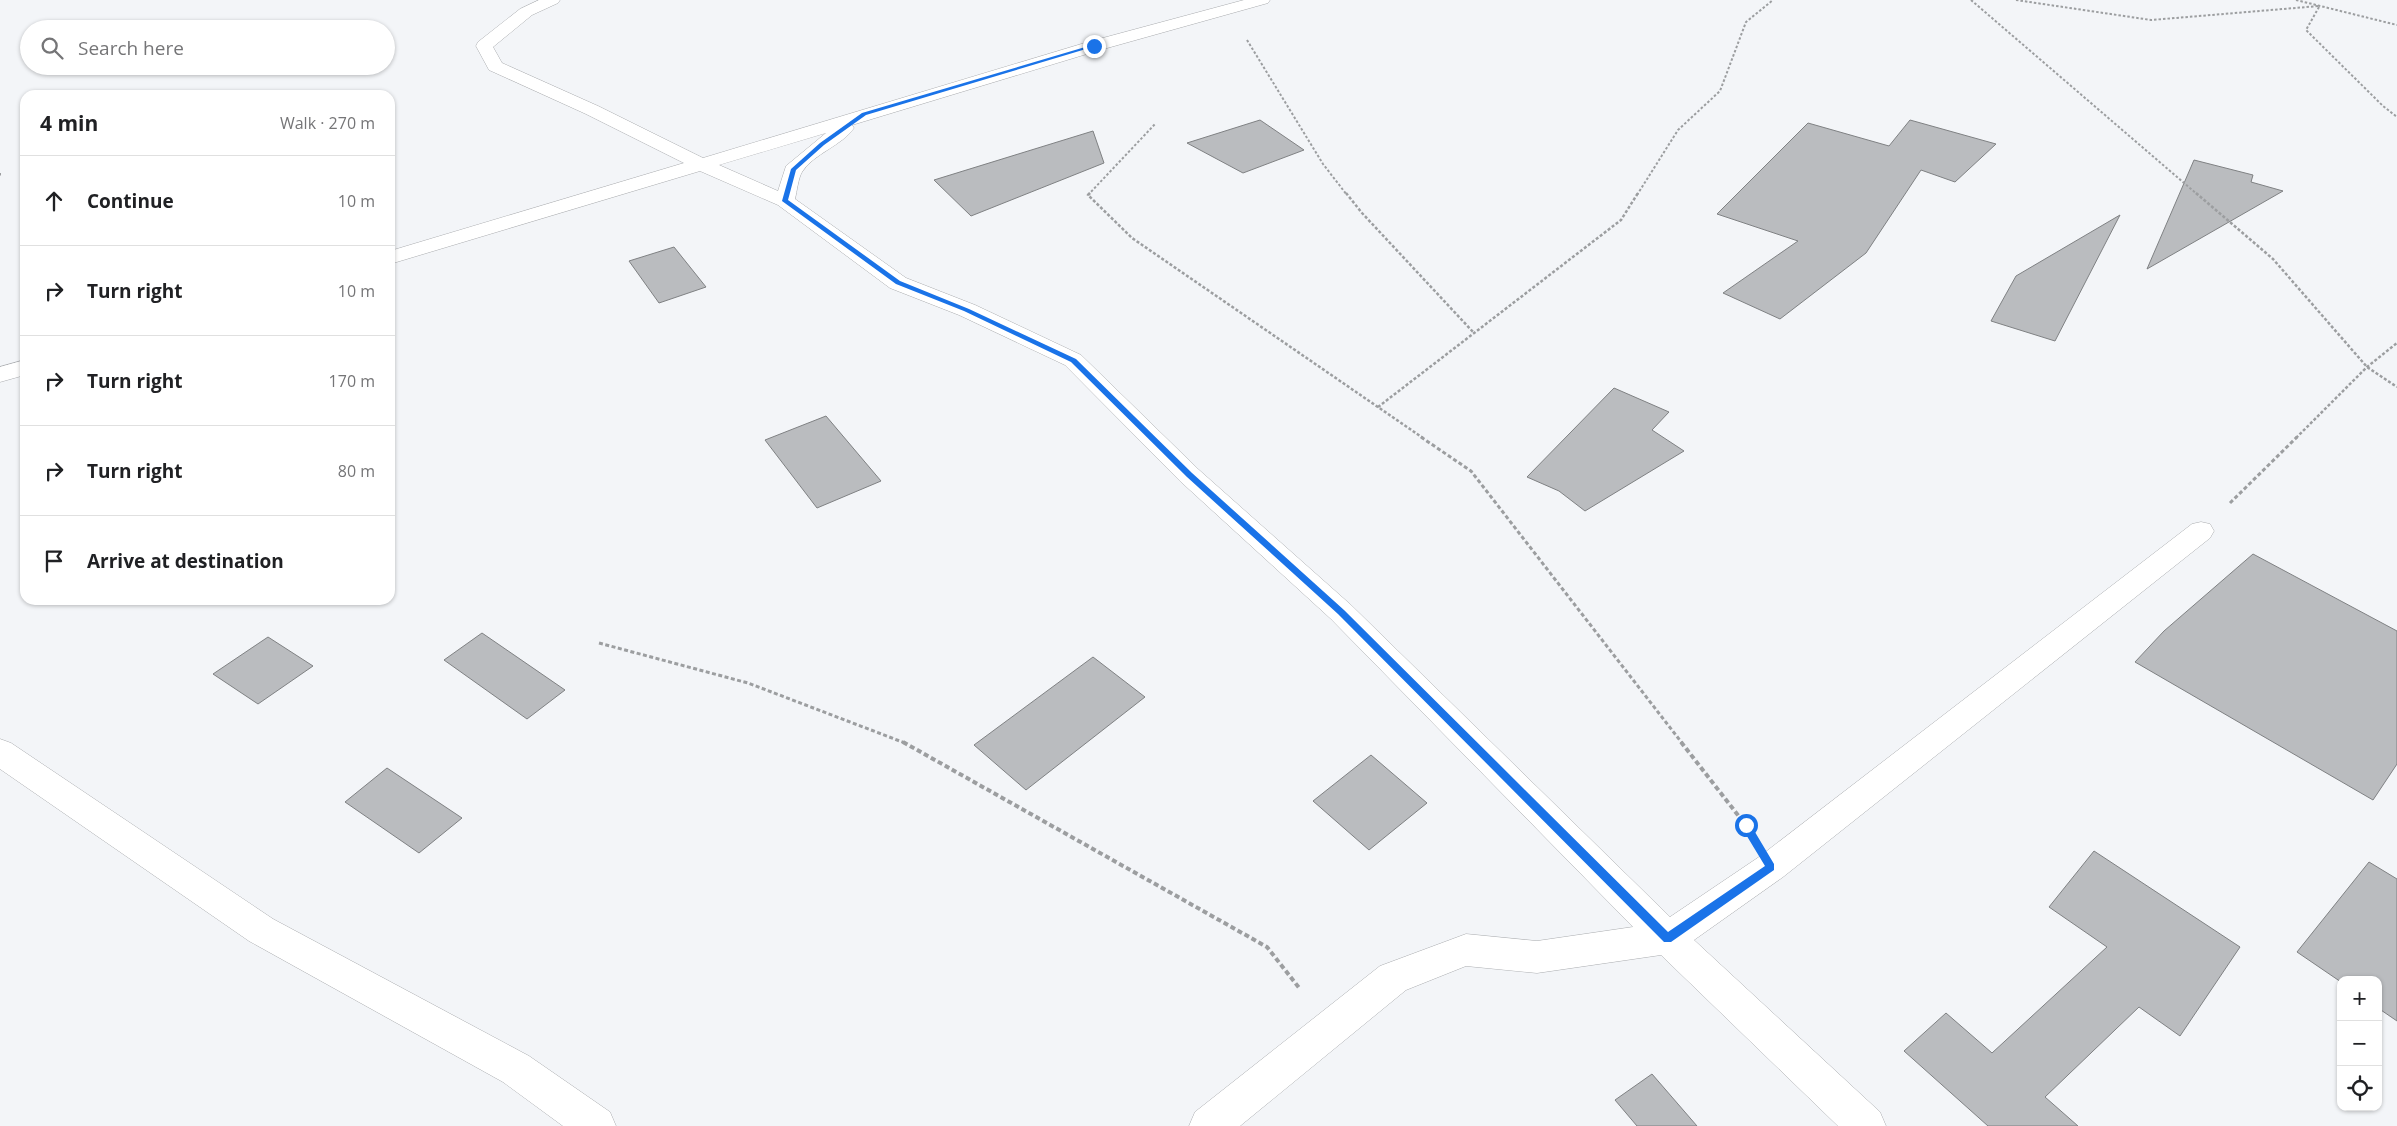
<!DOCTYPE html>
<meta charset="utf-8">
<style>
body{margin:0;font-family:"Open Sans",sans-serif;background:#f6f6f6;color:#202124}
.controls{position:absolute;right:15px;bottom:15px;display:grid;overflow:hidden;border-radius:10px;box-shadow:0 1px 4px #0004}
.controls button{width:45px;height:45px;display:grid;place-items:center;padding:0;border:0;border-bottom:1px solid #e0e0e0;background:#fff;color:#202124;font:25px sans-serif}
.stop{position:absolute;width:15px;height:15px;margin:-11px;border:4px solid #1a73e8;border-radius:50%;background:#fff}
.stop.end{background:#1a73e8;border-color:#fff;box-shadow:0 1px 5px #0008}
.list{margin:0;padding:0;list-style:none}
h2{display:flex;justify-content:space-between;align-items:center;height:65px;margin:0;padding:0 20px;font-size:21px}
h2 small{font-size:16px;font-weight:400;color:#757577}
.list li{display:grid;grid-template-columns:32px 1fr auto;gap:15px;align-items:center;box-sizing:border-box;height:90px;padding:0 20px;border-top:1px solid #e0e0e0}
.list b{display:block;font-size:19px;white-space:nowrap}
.list em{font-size:16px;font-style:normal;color:#757577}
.icon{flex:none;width:28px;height:28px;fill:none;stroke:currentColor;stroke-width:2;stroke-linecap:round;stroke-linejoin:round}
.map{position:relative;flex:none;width:2397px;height:1126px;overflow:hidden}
.search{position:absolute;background:#fff;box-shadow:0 1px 4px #0004;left:20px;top:20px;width:375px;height:55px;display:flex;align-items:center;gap:12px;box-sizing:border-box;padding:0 18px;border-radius:28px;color:#757577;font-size:19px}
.panel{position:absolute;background:#fff;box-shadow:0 1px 4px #0004;left:20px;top:90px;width:375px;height:515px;border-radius:15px}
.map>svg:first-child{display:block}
.building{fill:#babcbf;stroke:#7f8183}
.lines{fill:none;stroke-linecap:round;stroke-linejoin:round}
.minor-casing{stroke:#aaacaf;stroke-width:1}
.path-far3{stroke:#9c9ea0;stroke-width:2;stroke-dasharray:2.5 2;stroke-linecap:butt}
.path-far2{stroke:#9c9ea0;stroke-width:2.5;stroke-dasharray:3 2;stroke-linecap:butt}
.path-far1{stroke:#9c9ea0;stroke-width:3;stroke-dasharray:4 2.5;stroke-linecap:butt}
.path{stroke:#9c9ea0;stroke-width:4;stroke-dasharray:5 3;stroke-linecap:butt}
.minor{fill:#fff;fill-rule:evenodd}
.route{fill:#1a73e8}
</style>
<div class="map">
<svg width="2397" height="1126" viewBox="0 0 2397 1126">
<rect width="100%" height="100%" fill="#f3f5f8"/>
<g class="building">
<polygon points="1260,120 1304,150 1243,173 1187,143"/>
<polygon points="1910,120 1996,144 1955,182 1921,170 1866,253 1780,319 1723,293 1798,241 1717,214 1808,123 1889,146"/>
<polygon points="1093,131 1104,163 971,216 934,180"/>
<polygon points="2194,160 2253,175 2251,182 2283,191 2147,269"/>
<polygon points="2120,215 2055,341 1991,321 2016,276"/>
<polygon points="674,247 706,287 659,303 629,261"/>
<polygon points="1614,388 1669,412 1652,430 1684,451 1585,511 1559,491 1527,477"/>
<polygon points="826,416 881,481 817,508 765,440"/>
<polygon points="2253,554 2397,631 2397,764 2373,800 2135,662 2164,631"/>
<polygon points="482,633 565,690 527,719 444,660"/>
<polygon points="268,637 313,666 258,704 213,674"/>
<polygon points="1093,657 1145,697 1026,790 974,745"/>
<polygon points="1371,755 1427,803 1369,850 1313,801"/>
<polygon points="387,768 462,818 419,853 345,802"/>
<polygon points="2094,851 2240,947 2180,1036 2139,1007 2045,1097 2078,1126 1988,1126 1904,1051 1946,1013 1992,1053 2107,947 2049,907"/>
<polygon points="2369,862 2397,879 2397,1021 2378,1008 2378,980 2341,980 2341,982 2297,952"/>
<polygon points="1652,1074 1697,1126 1637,1126 1615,1100"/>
</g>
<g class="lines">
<g class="minor-casing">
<g id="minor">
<path d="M 539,0 L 560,0 L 558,3 L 532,15 L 493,47 L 502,63 L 598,106 L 703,158 L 1088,42 L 1244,0 L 1270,0 L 1268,3 L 1100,50 L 852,125 L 854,128 C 843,145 813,154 802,172 C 798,179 797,191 795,199 L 906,278 L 975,305 L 1081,355 L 1198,469 L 1351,605 L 1670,917 L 1759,857 L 2192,524 L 2201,522 L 2210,524 L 2214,531 L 2210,538 L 1783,877 L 1694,940 L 1880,1112 L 1886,1126 L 1838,1126 L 1661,955 L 1537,973 L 1466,966 L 1406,990 L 1240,1126 L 1189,1126 L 1195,1112 L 1380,966 L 1466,934 L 1537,941 L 1633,927 L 1331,619 L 1180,481 L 1065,365 L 959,315 L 890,288 L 778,205 L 700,171 L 390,264 L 390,251 L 684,163 L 586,114 L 489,70 L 476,46 L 478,42 L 520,9 ZM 826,133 L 786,166 L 778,191 L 719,165 Z"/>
<polygon points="25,360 25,375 0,382 0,367"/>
<polygon points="0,739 11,743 273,919 529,1056 610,1112 616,1126 563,1126 503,1082 249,941 0,769"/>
</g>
</g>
<g class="path-far3">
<polyline points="1971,0 2198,195"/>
<polyline points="2016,0 2151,20 2319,6"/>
<polyline points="2296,0 2397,25"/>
<polyline points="2319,7 2306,30 2383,106 2397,117"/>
<polyline points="1247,40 1323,164 1347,195"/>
<polyline points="0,173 0,176"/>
<polyline points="1088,195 1156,123"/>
<polyline points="1637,195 1678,130 1720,91 1746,22 1773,0"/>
</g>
<g class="path-far2">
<polyline points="1090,193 1088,195 1132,238 1423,438"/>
<polyline points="1346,193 1362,213 1474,333"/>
<polyline points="2196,193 2273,259 2367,367 2397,387"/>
<polyline points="1378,407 1621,220 1638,193"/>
<polyline points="2296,438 2367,367 2397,343"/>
</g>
<g class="path-far1">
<polyline points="1421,437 1471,471 1682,743"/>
<polyline points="2230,503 2297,437"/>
<polyline points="599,643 748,683 905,743"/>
</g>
<g class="path">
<polyline points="903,742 1267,947 1300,989"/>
<polyline points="1681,742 1748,828"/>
</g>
<use href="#minor" class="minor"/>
</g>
<polygon class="route" points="1092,45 1096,46 866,115 824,145 796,170 788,200 900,281 969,309 1076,359 1192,473 1344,610 1668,932 1765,866 1742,828 1742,822 1749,822 1774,864 1774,870 1671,942 1664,942 1338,614 1187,477 1071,362 964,311 896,284 782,201 791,169 820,143 862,113"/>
</svg>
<div class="controls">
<button>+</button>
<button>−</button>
<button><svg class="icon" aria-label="locate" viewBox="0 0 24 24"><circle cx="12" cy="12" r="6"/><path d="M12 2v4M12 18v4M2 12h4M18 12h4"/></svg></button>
</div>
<div class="stop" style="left:1746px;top:825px"></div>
<div class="stop end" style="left:1094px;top:46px"></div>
<div class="search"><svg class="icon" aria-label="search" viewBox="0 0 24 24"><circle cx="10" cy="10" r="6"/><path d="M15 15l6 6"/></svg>Search here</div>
<section class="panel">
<h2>4 min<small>Walk · 270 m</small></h2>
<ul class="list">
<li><svg class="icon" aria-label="ahead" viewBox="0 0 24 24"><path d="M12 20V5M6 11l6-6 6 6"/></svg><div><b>Continue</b></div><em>10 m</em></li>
<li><svg class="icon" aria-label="right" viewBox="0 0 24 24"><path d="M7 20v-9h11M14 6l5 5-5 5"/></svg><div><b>Turn right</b></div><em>10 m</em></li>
<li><svg class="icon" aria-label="right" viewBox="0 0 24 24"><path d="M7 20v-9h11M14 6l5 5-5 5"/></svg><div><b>Turn right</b></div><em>170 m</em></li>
<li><svg class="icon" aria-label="right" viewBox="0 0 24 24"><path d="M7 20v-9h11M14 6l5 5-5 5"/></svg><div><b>Turn right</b></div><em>80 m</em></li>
<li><svg class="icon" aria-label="arrive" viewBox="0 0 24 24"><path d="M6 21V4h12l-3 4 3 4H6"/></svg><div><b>Arrive at destination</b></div></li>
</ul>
</section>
</div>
